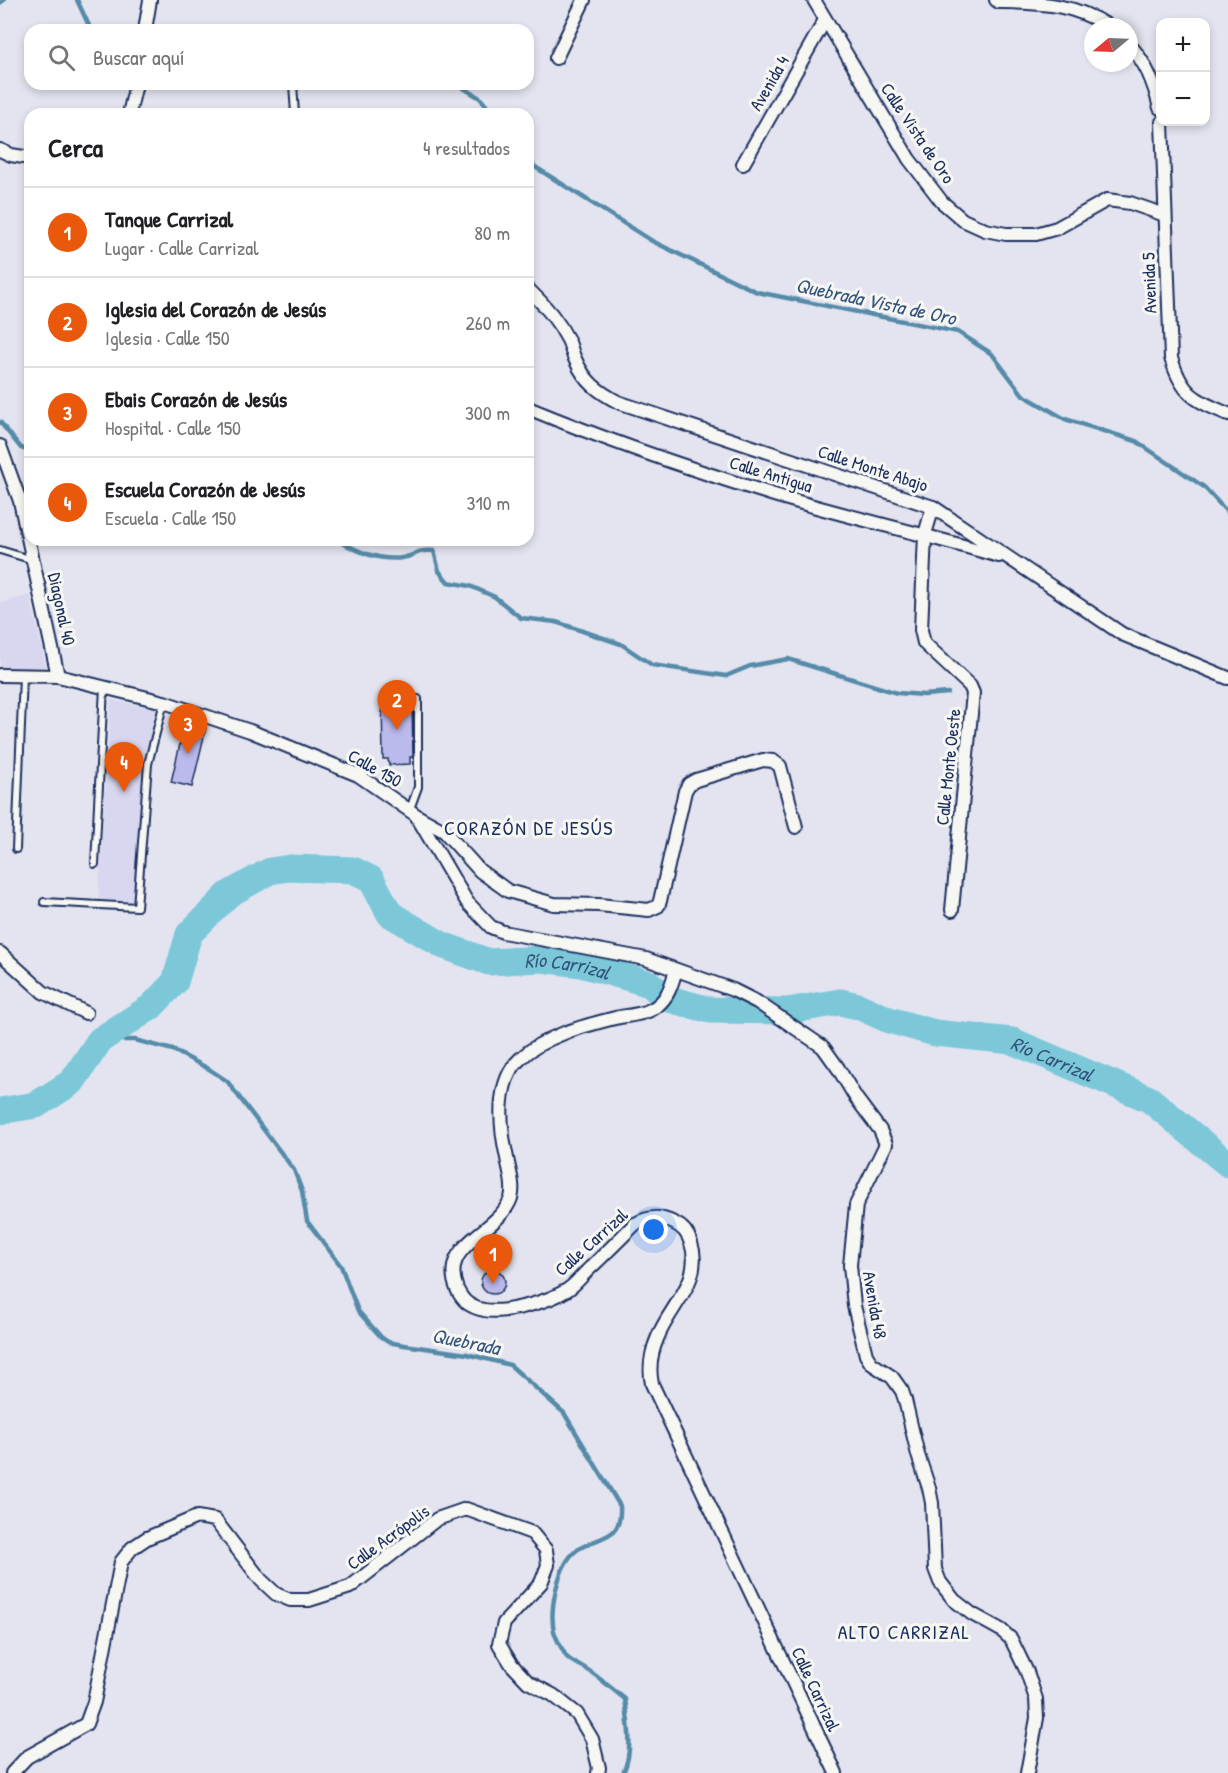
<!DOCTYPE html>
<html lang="es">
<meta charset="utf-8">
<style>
body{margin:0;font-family:"Patrick Hand",sans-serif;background:#f6f6f6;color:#202124}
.controls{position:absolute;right:18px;top:18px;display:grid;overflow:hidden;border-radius:12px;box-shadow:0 3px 9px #0003}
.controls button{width:54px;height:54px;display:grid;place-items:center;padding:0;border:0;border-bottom:2px solid #e0e0e0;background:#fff;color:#202124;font:30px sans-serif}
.compass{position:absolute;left:1084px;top:18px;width:54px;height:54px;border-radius:50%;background:#fff;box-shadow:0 3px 9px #0003;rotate:251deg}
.you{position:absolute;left:654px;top:1230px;width:21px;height:21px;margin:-15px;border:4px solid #fff;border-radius:50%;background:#1a73e8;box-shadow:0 0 0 9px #1a73e833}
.badge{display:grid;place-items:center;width:39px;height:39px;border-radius:50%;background:#ea580c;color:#fff;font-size:20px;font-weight:700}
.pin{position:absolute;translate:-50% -50px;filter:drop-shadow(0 2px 3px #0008)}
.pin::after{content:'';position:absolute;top:32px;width:21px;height:18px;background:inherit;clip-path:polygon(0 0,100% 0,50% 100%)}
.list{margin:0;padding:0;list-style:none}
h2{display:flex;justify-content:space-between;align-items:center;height:78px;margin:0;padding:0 24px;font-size:26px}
h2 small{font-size:20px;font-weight:400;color:#757577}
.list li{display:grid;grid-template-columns:39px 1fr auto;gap:18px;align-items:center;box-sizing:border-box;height:90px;padding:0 24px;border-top:2px solid #e0e0e0}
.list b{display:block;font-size:22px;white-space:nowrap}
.list p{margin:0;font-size:20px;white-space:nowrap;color:#757577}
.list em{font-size:20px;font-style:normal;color:#757577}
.icon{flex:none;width:33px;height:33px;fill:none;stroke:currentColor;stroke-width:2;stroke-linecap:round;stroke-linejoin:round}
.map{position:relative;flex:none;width:1228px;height:1773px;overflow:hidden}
.search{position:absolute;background:#fff;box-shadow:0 3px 9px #0003;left:24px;top:24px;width:510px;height:66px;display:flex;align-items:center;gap:15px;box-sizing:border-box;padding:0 21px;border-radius:18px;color:#757577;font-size:22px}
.panel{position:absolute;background:#fff;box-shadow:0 3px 9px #0003;left:24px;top:108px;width:510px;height:438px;border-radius:18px}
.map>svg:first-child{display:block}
.built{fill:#d8d7ef}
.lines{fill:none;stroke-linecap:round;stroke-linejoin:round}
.stream{stroke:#558ba8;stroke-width:4.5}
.river{stroke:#7bc8d9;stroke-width:27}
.building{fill:#bbbaec;stroke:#1b2f5e;stroke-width:1.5}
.service-casing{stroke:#1b2f5e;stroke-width:10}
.minor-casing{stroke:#1b2f5e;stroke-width:16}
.service{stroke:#f6f6f2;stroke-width:6}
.minor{stroke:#f6f6f2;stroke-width:12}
.labels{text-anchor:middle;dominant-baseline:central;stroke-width:6;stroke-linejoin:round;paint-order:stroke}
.street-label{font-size:18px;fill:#1b2f5e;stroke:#f6f6f2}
.water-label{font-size:20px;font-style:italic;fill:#33557d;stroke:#f6f6f2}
.neighbourhood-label{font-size:20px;letter-spacing:1.5px;fill:#1b2f5e;stroke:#f6f6f2}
</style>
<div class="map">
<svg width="1228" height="1773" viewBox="0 0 1228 1773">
<rect width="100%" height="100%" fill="#e4e4f0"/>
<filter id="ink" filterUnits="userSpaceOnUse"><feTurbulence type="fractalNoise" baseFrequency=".0167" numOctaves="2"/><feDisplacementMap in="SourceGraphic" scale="12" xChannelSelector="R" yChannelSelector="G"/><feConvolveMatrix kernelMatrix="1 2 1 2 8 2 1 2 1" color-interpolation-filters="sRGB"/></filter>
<g filter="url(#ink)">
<g class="built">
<polygon points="30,595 46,667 0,672 0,603"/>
<polygon points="111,700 158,709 145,760 133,902 98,900"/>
</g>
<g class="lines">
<g class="stream">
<polyline points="77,0 91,30"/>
<polyline points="0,3 4,0"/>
<polyline points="260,30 298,24 362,27 366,30"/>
<polyline points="457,84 480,98 493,114"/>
<polyline points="528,160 532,165 652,241 757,292 958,332 992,354 1023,395 1065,419 1136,441 1204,487 1228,513"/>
<polyline points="0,422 21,448 30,451"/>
<path d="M 337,540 C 357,551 378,561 402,558 C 416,556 417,549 434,551 L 439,571 L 448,582 L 470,586 L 495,597 L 521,618 L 556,622 L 621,644 L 652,665 L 726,676 L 750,666 L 788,659 L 897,693 L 924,695 L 948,693"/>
<path d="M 100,1040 L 135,1040 L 173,1050 L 209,1069 L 227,1081 L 294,1170 L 302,1191 L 307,1221 L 341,1266 L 358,1311 L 381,1337 L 388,1342 L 404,1345 L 467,1354 L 510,1365 L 564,1413 L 620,1506 C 622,1542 600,1534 577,1550 C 558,1564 549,1609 554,1631 C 556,1639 562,1649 566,1656 C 570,1662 579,1664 585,1668 C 599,1677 612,1689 625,1699 C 628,1723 634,1750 623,1773"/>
</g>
<path class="river" id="s1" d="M 0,1111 L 36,1105 L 72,1082 L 100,1040 L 151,1007 L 175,982 L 189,934 L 229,894 L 270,871 L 290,868 L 353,870 L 371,879 L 390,914 L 442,945 L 489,962 L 542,959 L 581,964 L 650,984 L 665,998 L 710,1010 L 787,1011 L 840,1002 L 858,1006 L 889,1020 L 935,1033 L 1012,1041 L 1149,1099 L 1228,1164"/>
</g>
<g class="building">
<polygon points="382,698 412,700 413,757 410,757 410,764 389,765 388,759 383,759"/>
<polygon points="185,723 206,728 192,787 171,782"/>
<circle cx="493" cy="1282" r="12"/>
</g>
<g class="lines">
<g class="service-casing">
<g id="service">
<polyline points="293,84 295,114"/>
<polyline points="0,550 33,560"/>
<polyline points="410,809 418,787 418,699"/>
<polyline points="16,849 23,676"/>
<polyline points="95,864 104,687"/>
<polyline points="44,902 137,907 148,764 164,702"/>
</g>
</g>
<g class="minor-casing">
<g id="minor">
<polyline points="814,0 909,159 942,202 963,220 985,230 1006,234 1036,234 1057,228 1107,200 1130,203 1165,215"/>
<path d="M 996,0 L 999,2 C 1042,3 1072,3 1110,27"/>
<polyline points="145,30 150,0"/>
<path d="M 1129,44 C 1146,63 1154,83 1160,108"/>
<polyline points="556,58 584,0"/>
<polyline points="129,114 136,84"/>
<path d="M 1162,122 L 1171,358 C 1182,394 1194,400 1228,414"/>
<polyline points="0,150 11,155 30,158"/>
<polyline points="743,164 825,20"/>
<path d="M 528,289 C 544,304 558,320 568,340 C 571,346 572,354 576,361 C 585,382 599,392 618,402 L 933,507 L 1122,634 L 1228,678"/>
<path d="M 528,408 C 608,441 690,469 774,495 C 848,517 924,534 999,556"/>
<polyline points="0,446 20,501 58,676"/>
<polyline points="933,507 925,534 921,630 924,643 970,686 973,693 952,910"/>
<polyline points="0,675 58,676 164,702 250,731 358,775 416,815 467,902 491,927 503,932 646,959 733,990 757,1002 823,1047 838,1068 856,1098 880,1130 886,1144 856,1205 850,1265 854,1306 866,1355 871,1363 892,1377 902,1391 905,1400 918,1455 929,1488 932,1503 935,1569 940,1582 954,1600 972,1614 1001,1630 1011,1639 1027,1672 1036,1699 1037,1718 1027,1773"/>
<polyline points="417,816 444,831 480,871 508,891 554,904 599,905 649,910 658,906 660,901 685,791 689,784 696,780 763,760 773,761 780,766 796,827"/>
<polyline points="0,953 43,992 86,1013"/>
<path d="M 676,970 C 672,983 669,996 658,1005 C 647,1015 628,1015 615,1018 C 583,1026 544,1036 520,1059 C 495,1082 500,1128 507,1158 C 509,1170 515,1186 511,1198 C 499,1233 438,1243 457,1289 C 463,1302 470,1307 484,1310 C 505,1314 548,1302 567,1290 C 574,1286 580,1278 586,1272 C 603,1256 619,1240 635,1224 C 650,1216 659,1216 674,1223 C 683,1227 688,1233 691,1243 C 704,1281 669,1306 657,1339 C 651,1353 649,1370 652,1384 L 836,1773"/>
<polyline points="12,1773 27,1757 86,1724 94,1702 121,1562 132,1548 147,1538 197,1517 215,1520 261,1580 276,1594 290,1600 309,1600 350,1587 437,1519 466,1509 532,1533 546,1550 548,1565 541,1583 504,1623 499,1644 512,1665 528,1682 553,1695 577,1714 592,1739 599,1768 598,1773"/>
</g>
</g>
<use href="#service" class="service"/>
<use href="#minor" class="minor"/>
</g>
</g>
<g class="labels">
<g class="street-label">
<text transform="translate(769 83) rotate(-60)">Avenida 4</text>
<text transform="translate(918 133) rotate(56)">Calle Vista de Oro</text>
<text transform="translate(1149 283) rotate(-92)">Avenida 5</text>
<text transform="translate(873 468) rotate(18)">Calle Monte Abajo</text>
<text transform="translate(771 474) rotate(17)">Calle Antigua</text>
<text transform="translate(62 609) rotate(78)">Diagonal 40</text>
<text transform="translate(948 767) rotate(-84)">Calle Monte Oeste</text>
<text transform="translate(375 768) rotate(29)">Calle 150</text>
<text transform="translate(591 1242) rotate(-42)">Calle Carrizal</text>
<text transform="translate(875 1305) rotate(80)">Avenida 48</text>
<text transform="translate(388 1537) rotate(-36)">Calle Acrópolis</text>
<text transform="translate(816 1689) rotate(65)">Calle Carrizal</text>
</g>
<g class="water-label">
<text transform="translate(876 301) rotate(12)">Quebrada Vista de Oro</text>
<text stroke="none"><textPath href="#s1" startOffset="711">Río Carrizal</textPath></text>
<text stroke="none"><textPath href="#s1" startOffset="1216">Río Carrizal</textPath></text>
<text transform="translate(466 1341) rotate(11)">Quebrada</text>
</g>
<g class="neighbourhood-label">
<text x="529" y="827">CORAZÓN DE JESÚS</text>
<text x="904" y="1631">ALTO CARRIZAL</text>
</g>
</g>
</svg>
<div class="controls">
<button>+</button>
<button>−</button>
</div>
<svg class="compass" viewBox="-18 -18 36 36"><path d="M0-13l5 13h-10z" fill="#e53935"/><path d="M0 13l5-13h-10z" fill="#757577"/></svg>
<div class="you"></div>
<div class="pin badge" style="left:493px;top:1284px">1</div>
<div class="pin badge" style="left:397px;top:730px">2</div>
<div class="pin badge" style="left:188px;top:754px">3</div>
<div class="pin badge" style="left:124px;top:792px">4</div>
<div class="search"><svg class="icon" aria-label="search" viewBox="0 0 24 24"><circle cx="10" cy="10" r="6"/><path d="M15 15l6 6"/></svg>Buscar aquí</div>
<section class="panel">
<h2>Cerca<small>4 resultados</small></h2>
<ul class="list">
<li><span class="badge">1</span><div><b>Tanque Carrizal</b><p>Lugar · Calle Carrizal</p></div><em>80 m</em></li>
<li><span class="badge">2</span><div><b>Iglesia del Corazón de Jesús</b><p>Iglesia · Calle 150</p></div><em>260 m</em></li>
<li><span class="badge">3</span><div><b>Ebais Corazón de Jesús</b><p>Hospital · Calle 150</p></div><em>300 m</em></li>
<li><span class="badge">4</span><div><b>Escuela Corazón de Jesús</b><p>Escuela · Calle 150</p></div><em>310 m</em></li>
</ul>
</section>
</div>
